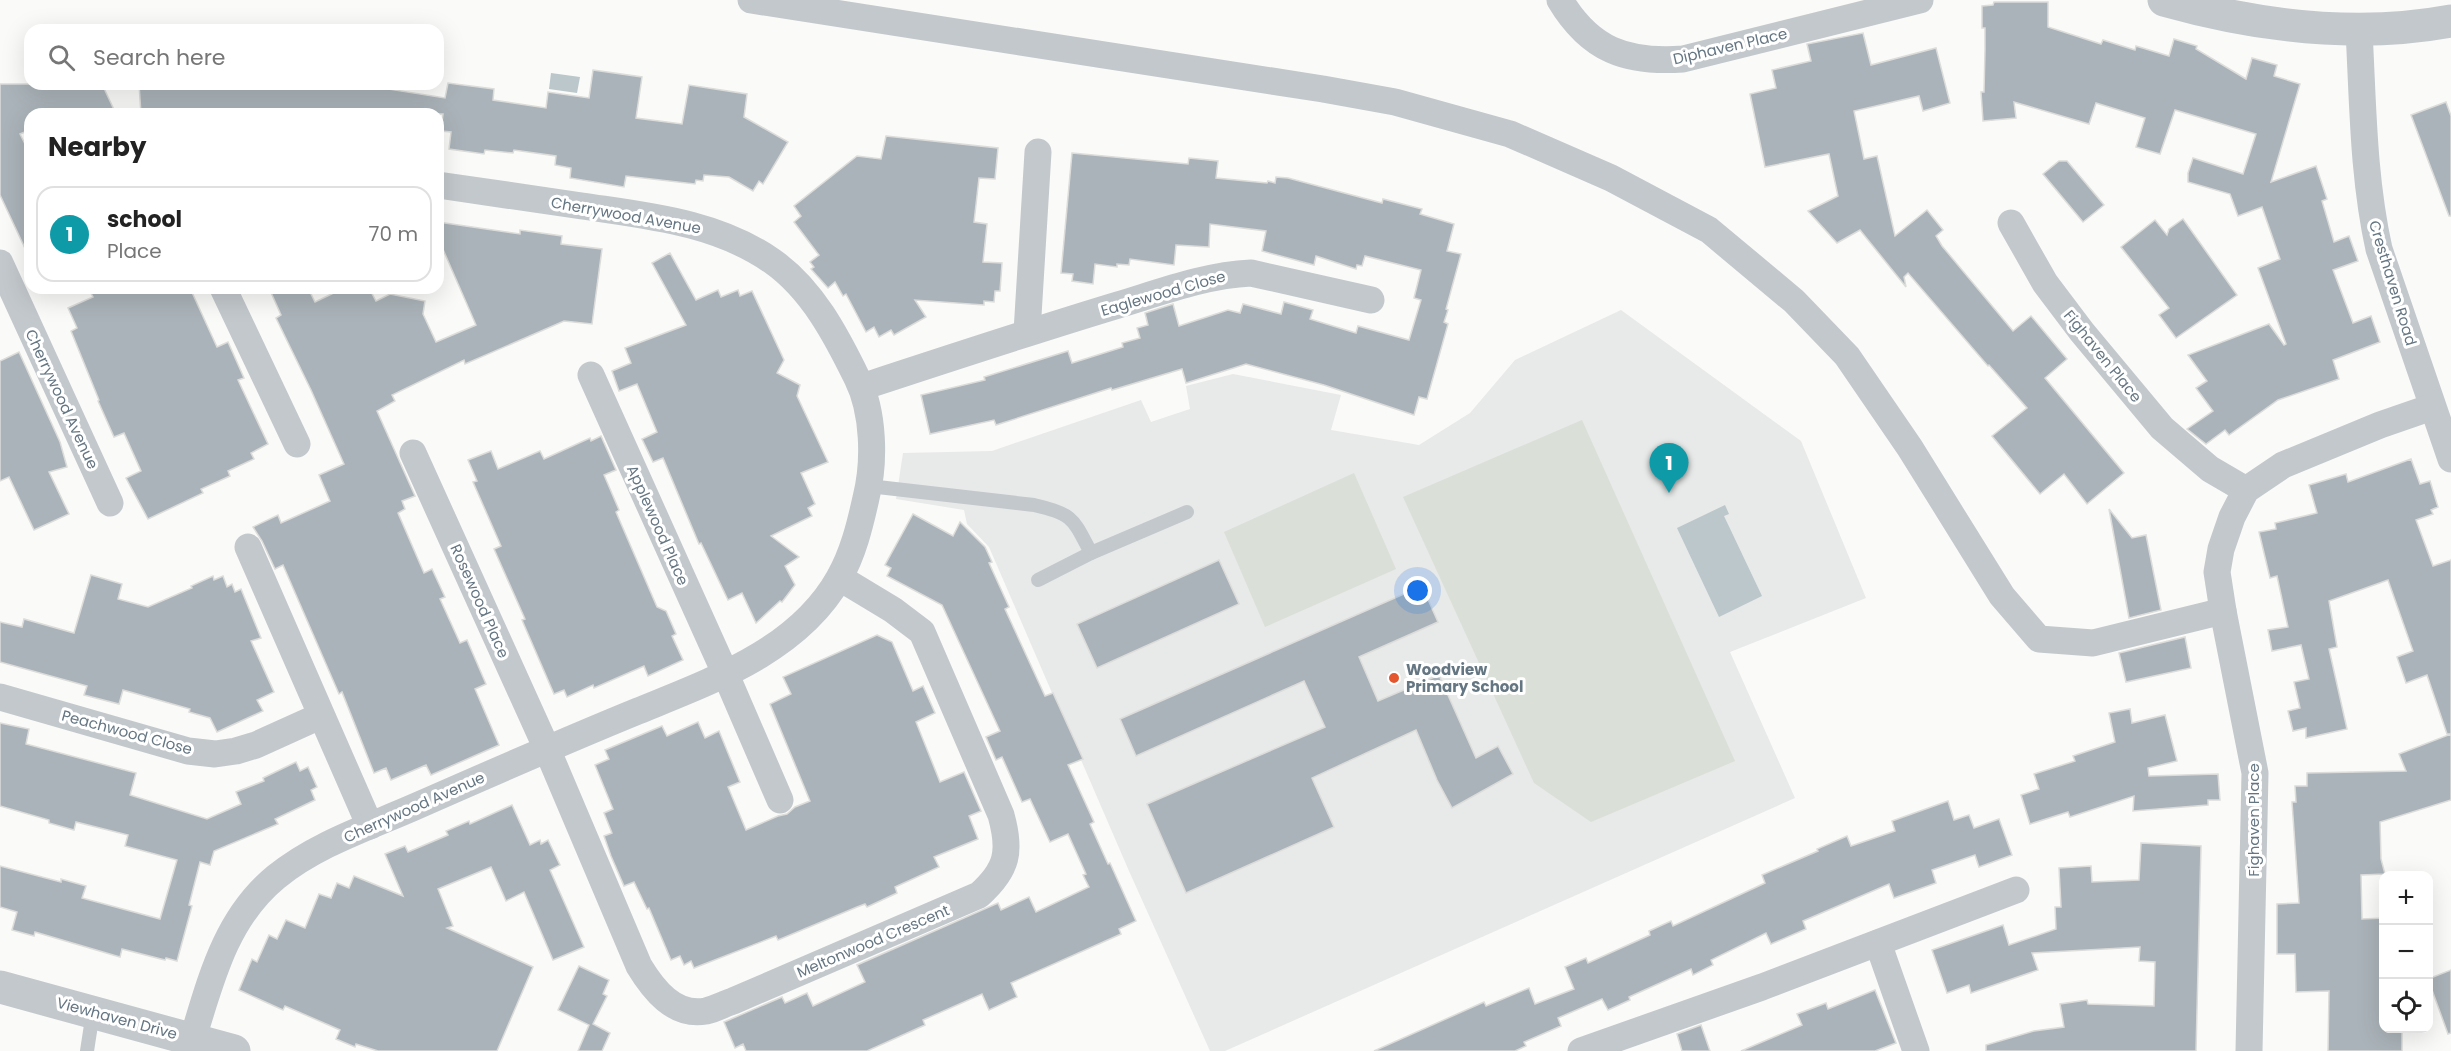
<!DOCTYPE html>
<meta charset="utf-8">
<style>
body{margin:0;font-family:Poppins,sans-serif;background:#f6f6f6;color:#222}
.controls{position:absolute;right:18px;bottom:18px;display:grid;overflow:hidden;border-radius:12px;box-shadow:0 6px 24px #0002}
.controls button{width:54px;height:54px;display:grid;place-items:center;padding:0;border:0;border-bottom:2px solid #e0e0e0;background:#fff;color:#222;font:30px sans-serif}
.you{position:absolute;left:1418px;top:591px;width:21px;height:21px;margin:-15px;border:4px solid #fff;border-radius:50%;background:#1a73e8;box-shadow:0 0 0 9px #1a73e833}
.badge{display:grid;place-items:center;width:39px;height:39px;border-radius:50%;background:#e4572e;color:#fff;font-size:20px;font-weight:700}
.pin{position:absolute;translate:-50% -50px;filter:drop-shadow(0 2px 3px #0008)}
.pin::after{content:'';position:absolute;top:32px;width:21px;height:18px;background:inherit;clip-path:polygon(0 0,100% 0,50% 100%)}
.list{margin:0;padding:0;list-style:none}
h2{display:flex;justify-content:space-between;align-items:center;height:78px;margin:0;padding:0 24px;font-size:26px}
h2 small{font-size:20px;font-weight:400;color:#767676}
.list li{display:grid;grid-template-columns:39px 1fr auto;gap:18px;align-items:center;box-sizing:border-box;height:96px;margin:0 12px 12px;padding:0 12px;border:2px solid #e0e0e0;border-radius:18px}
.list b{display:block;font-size:22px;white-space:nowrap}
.list p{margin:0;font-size:20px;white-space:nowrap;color:#767676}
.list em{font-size:20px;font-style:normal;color:#767676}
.icon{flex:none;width:33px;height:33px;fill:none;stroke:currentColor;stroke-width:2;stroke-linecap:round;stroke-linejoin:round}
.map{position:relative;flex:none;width:2451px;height:1051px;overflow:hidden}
.search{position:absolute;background:#fff;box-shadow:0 6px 24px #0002;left:24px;top:24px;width:420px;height:66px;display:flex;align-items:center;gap:15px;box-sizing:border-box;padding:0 21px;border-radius:18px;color:#767676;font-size:22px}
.panel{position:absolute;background:#fff;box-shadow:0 6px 24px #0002;left:24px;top:108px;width:420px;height:186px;border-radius:18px}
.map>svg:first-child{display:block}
.built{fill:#e8e9e9}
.green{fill:#dadfd7}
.water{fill:#bbc7cb}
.building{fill:#aab3b9;stroke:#dcdcda;stroke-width:1.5}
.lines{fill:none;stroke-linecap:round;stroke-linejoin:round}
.service{stroke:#c3c8cc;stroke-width:14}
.minor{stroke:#c3c8cc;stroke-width:27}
.tertiary{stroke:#c3c8cc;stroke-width:33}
.poi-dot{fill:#e4572e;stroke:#fff;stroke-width:2}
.labels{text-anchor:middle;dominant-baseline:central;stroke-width:6;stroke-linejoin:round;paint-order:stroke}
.street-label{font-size:15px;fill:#657683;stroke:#fff}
.poi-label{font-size:15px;font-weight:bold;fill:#657683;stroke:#fff;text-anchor:start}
</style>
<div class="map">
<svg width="2451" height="1051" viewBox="0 0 2451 1051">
<rect width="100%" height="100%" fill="#fafaf8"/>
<polygon class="built" points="1621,310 1801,441 1866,598 1730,652 1795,798 1225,1051 1210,1051 1129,871 989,547 967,524 964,510 896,499 903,453 992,451 1141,400 1151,422 1190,409 1186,386 1233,374 1341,395 1331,430 1419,445 1470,413 1515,360"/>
<g class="green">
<polygon points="1582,420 1735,761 1591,822 1534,783 1403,497"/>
<polygon points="1354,473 1396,569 1265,627 1224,532"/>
</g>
<g class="water">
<polygon points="551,73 580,77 577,93 549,89"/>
<polygon points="1725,505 1729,514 1724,516 1762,596 1719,617 1677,528"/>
</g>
<g class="building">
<polygon points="1994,2 2048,2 2048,27 2101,44 2103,40 2135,50 2136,46 2169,56 2174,39 2197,46 2196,49 2246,79 2252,58 2277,65 2274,76 2300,84 2271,182 2316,166 2327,199 2322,201 2334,242 2349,236 2358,261 2333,270 2353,323 2371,316 2380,342 2333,360 2339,379 2278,400 2229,435 2225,430 2206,444 2187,429 2213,411 2196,388 2207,381 2188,355 2269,324 2284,345 2286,344 2258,268 2280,259 2262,207 2238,216 2230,194 2188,182 2188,173 2193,158 2243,174 2256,134 2175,110 2160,154 2136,147 2145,118 2096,103 2089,124 2014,102 2016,118 1983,121 1981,92 1984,92 1985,50 1985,28 1982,28 1982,6 1993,5"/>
<polygon points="1863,33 1871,65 1936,48 1950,103 1923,111 1919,96 1854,111 1864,159 1877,156 1895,236 1927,210 1943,230 1936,236 1942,246 2013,331 2031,316 2067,359 2045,378 2124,473 2087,504 2064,474 2040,494 1992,436 2027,408 1989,365 1988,366 1908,273 1904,277 1906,287 1860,230 1837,243 1808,211 1838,196 1829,154 1765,167 1750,94 1776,88 1772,70 1811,61 1807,44"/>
<polygon points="593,70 642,77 636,118 682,124 689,85 747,94 744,117 788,142 763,184 759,181 753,191 729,177 704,175 703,181 696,180 695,184 626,176 624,187 570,178 571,168 555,165 556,156 514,150 513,153 485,150 484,154 449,149 451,132 441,131 443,114 141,114 139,84 389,84 388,89 445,98 448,83 494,89 493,100 546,108 548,92 589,98"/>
<polygon points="0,84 102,84 116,114 30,114 30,130 20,134 30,154 30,259 0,195"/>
<polygon points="2446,102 2451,116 2451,216 2449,216 2411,115"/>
<polygon points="886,136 998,148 995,179 979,178 974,222 987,224 983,262 1002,263 1000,291 995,291 994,302 984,301 984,305 915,300 926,317 894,335 891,330 879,337 874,327 866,332 846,294 843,296 835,282 828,288 811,269 814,267 810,262 819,255 794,222 801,216 794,206 857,156 881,159"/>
<polygon points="1072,153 1188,164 1189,158 1218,161 1216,178 1267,183 1268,181 1275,183 1276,177 1288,178 1382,203 1383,199 1422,209 1420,214 1454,224 1447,251 1461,254 1446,309 1448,310 1444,322 1448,324 1427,399 1419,397 1414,415 1324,385 1246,364 1186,383 1182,369 1112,390 1111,388 996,425 994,420 930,434 921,395 985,380 984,377 1068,351 1072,363 1123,347 1122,343 1140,338 1137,328 1148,325 1145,313 1173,304 1179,326 1228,310 1240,313 1243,304 1281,314 1284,302 1313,310 1310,319 1356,333 1358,326 1409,340 1421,300 1414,298 1421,270 1365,256 1362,266 1357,265 1356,269 1316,256 1314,265 1262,251 1266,231 1210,224 1209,247 1176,245 1174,265 1130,259 1129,265 1117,264 1117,267 1095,264 1093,284 1072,281 1073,274 1061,273"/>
<polygon points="2059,161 2067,161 2104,205 2083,222 2043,174"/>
<polygon points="2183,219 2237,295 2176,338 2159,315 2169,308 2121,247 2155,220 2167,235 2169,229"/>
<polygon points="438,222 520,234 520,230 562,236 561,244 602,249 592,324 564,321 465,364 464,360 392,395 395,401 377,411 415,496 402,501 405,509 398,513 424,573 432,569 445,597 440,599 460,643 467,640 486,684 475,689 499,745 431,775 426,765 391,780 386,768 374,773 342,692 339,694 283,565 275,569 262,541 253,527 278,515 281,523 330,501 319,475 344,464 311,390 276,318 281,315 269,288 308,288 315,302 344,288 369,288 376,301 390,294 425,301 423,314 436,342 476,325 438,238"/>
<polygon points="670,253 696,300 718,290 721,297 738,290 740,296 752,291 784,360 777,373 800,385 797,396 828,462 801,473 815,504 808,508 812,516 771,536 799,557 785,566 795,585 782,602 780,601 756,623 742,593 728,600 701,543 699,544 663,458 653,462 642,439 657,432 637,384 619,391 612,371 631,363 625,348 686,325 652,263"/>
<polygon points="88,288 190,288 217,347 228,342 244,378 238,380 268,444 251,453 254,459 228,471 230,476 201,489 203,493 148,519 126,478 141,471 124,433 114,437 98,401 99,400 71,331 77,328 68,308 93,297"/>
<polygon points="19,352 60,442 67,467 49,472 69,514 34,530 9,477 0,481 0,361"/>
<polygon points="601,436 616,470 604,475 619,510 616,512 657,607 666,611 676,634 672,636 683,660 648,676 644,666 594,688 593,685 567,697 564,690 554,694 522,620 525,619 494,549 501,546 473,482 477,481 468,460 491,451 498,469 540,451 544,459 590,438 591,441"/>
<polygon points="2411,459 2420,484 2430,481 2438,507 2431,510 2433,514 2416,520 2433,566 2451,560 2451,734 2447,734 2427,675 2406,683 2397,657 2413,651 2388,580 2329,601 2337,647 2329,649 2347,729 2306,738 2306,728 2293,731 2288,711 2300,708 2294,682 2309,679 2301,645 2272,651 2268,630 2288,627 2277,576 2270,578 2259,532 2276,529 2275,523 2317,513 2309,485 2346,474 2348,482"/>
<polygon points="2109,509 2132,538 2146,535 2161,610 2129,618"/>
<polygon points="913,514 953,536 960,522 985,547 992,562 989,563 1009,607 1005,609 1045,696 1053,693 1083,759 1068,765 1094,822 1090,824 1108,864 1110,863 1136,921 1119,929 1121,934 1011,983 1017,997 989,1010 982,994 923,1020 925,1025 867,1051 746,1051 743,1044 735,1048 724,1022 782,997 785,1003 807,993 813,1006 865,982 857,965 998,903 1001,910 1029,897 1036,912 1089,887 1083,875 1086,874 1068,834 1050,842 1030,799 1022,802 1002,757 996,760 986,737 1000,731 942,605 887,576 891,568 885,565"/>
<polygon points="1219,560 1239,604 1097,668 1077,624"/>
<polygon points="91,575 122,584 118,599 148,607 192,588 191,586 213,576 214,580 223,576 227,587 232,584 235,592 241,589 261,638 251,641 274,692 257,700 263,711 217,732 210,718 189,712 190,709 123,690 119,704 84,695 87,686 0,662 0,622 22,627 24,619 74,633"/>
<polygon points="1422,586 1438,622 1359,657 1378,701 1439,675 1476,758 1498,746 1513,774 1452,808 1437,780 1416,730 1312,778 1334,827 1186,893 1147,804 1325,727 1304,681 1136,756 1120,719"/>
<polygon points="877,635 892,642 913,691 923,686 935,713 916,722 940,782 964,772 981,811 969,816 978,839 934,857 939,867 895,887 897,893 867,907 865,904 857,907 778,940 776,936 694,968 691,961 684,965 680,956 671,960 649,908 647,909 634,882 624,886 611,856 604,836 612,833 604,813 613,809 595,765 609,759 605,750 662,726 667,736 698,722 705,738 719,731 728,753 740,782 728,787 746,830 778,816 787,814 795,807 810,801 770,704 791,694 783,677"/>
<polygon points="2185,637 2191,668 2126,682 2119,653"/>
<polygon points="2130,709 2132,723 2165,715 2177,761 2148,768 2149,776 2218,774 2220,800 2208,800 2208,805 2133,811 2134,796 2070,817 2068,812 2030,824 2021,795 2039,789 2034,774 2075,761 2073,756 2115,742 2109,713"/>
<polygon points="0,723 29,729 26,744 136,773 130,795 207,819 241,804 236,792 264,781 263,778 296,762 300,771 308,767 317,787 311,790 315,800 275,819 278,824 214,851 210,865 200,862 189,905 192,906 177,961 166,958 165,960 122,949 120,957 35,932 34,936 12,930 17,912 0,907 0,866 61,882 61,879 86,886 82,898 160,919 177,860 125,846 128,835 76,822 74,830 49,823 49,820 0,806"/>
<polygon points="2451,734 2451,800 2380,822 2381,859 2385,874 2361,875 2362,919 2384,918 2384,1029 2402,1029 2402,1051 2328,1051 2329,991 2296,992 2295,954 2277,954 2277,904 2299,903 2292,802 2296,802 2295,786 2307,786 2307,773 2406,771 2399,754"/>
<polygon points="1948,801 1954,820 1969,815 1974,828 1999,819 2012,855 1979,867 1975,855 1932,870 1936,883 1894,898 1889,884 1803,921 1806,929 1771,944 1766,933 1711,960 1713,965 1693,975 1691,969 1629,997 1630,1000 1608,1010 1602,999 1558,1018 1561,1026 1524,1042 1526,1046 1515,1051 1374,1051 1484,1002 1486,1006 1529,988 1535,1004 1574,989 1565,967 1586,958 1588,963 1650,935 1649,931 1671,921 1673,926 1765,883 1762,875 1818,851 1817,849 1847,836 1851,846 1895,831 1892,821"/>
<polygon points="512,805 530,845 540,840 541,844 548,840 560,865 550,870 584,947 553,960 524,892 506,901 491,867 438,889 453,926 447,928 533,967 497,1051 378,1051 356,1044 355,1047 336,1039 340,1030 285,1006 283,1010 239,990 252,959 257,962 269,935 277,939 286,920 305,928 319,894 331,898 337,883 349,888 354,876 403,896 385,854 405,846 408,852 448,835 446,831 469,821 470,824"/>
<polygon points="2141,843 2201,846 2196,1051 1986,1051 1986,1045 2034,1031 2064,1027 2060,1004 2087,1000 2088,1004 2154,1006 2155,962 2139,961 2140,947 2032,953 2038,970 1971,993 1969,985 1947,993 1932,950 2003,925 2009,945 2056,929 2055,907 2061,907 2059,868 2091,866 2092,882 2139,880"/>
<polygon points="579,966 609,980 603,994 607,996 593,1024 610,1033 602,1051 578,1051 589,1025 558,1010"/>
<polygon points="2451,970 2451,1033 2448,1034 2428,979"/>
<polygon points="1875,990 1896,1043 1875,1051 1741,1051 1802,1025 1797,1014 1826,1003 1828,1009"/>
<polygon points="1701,1025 1710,1051 1682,1051 1677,1034"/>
</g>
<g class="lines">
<g class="service">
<path d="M 869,486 L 1034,505 C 1074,514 1073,519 1091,553 L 1187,512"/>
<polyline points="1038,580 1091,553"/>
<polyline points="87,1051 93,1012"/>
</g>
<g class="minor">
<polyline points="751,0 1323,89 1395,102 1510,134 1611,178 1709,230 1794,301 1847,356 1910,448 2002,596 2039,639 2093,643 2223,611"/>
<path d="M 1560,0 C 1590,50 1626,63 1683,59 L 1920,0"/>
<path d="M 2359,31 C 2363,104 2363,177 2379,249 L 2451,459"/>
<polyline points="2011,223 2045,283 2082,332 2162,428 2210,469 2246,490"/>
<polyline points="0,263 110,503"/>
<polyline points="223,288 297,444"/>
<polyline points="1027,332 1038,152"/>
<polyline points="591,375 726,675 780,800"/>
<path d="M 862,387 C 947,359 1032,331 1118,305 C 1161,292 1206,275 1251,273 L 1371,300"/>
<path d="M 413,453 L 547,749 L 639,966 C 653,989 674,1017 706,1011 C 715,1009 724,1004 733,1001 L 979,895 C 1008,869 1011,851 1001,815 L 922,632 L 893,610 L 840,578"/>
<polyline points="248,547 370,826"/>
<polyline points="0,697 188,751 215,754 236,751 256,745 320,716"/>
<polyline points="1878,943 1916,1051"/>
<path d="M 193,1038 C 211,979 226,918 276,877 C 315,845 366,828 412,808 C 487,775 562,742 638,711 C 711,681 798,651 839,578 C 853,554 860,525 866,498 C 875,462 874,412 857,378 C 836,335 812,289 772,261 C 716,222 648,216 582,206 C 534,199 486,192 438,185"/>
<polyline points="1581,1051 1762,987 2016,890"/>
<polyline points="2249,1051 2255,773 2223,611 2217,572 2221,549 2232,517 2246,490 2283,465 2380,425 2432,407"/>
</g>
<g class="tertiary">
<path d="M 2164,0 C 2257,26 2355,39 2451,21"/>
<polyline points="0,987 234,1051"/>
</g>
</g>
<circle class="poi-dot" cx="1394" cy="678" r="6"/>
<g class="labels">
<g class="street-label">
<text transform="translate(1730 46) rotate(-13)">Diphaven Place</text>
<text transform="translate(626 215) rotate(10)">Cherrywood Avenue</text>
<text transform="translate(2393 283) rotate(73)">Cresthaven Road</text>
<text transform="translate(1163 293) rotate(-16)">Eaglewood Close</text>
<text transform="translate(2103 356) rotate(51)">Fighaven Place</text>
<text transform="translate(62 399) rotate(65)">Cherrywood Avenue</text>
<text transform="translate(658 525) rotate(66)">Applewood Place</text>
<text transform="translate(480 601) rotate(66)">Rosewood Place</text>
<text transform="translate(127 732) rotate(15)">Peachwood Close</text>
<text transform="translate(414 807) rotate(-24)">Cherrywood Avenue</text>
<text transform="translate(2253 820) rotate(-90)">Fighaven Place</text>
<text transform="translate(873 941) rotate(-23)">Meltonwood Crescent</text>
<text transform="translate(117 1018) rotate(15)">Viewhaven Drive</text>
</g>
<g class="poi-label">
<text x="1406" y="669">Woodview<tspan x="1406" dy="17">Primary School</tspan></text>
</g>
</g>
</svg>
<div class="controls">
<button>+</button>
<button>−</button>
<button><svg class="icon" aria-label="locate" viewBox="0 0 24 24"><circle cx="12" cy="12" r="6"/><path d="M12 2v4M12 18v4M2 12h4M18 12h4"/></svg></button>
</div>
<div class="you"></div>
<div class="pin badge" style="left:1669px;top:493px;background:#0f9aa8">1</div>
<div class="search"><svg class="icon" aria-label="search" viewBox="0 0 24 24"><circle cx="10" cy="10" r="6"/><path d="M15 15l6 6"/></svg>Search here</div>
<section class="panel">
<h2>Nearby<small></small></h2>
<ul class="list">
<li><span class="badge" style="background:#0f9aa8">1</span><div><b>school</b><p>Place</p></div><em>70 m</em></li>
</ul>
</section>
</div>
